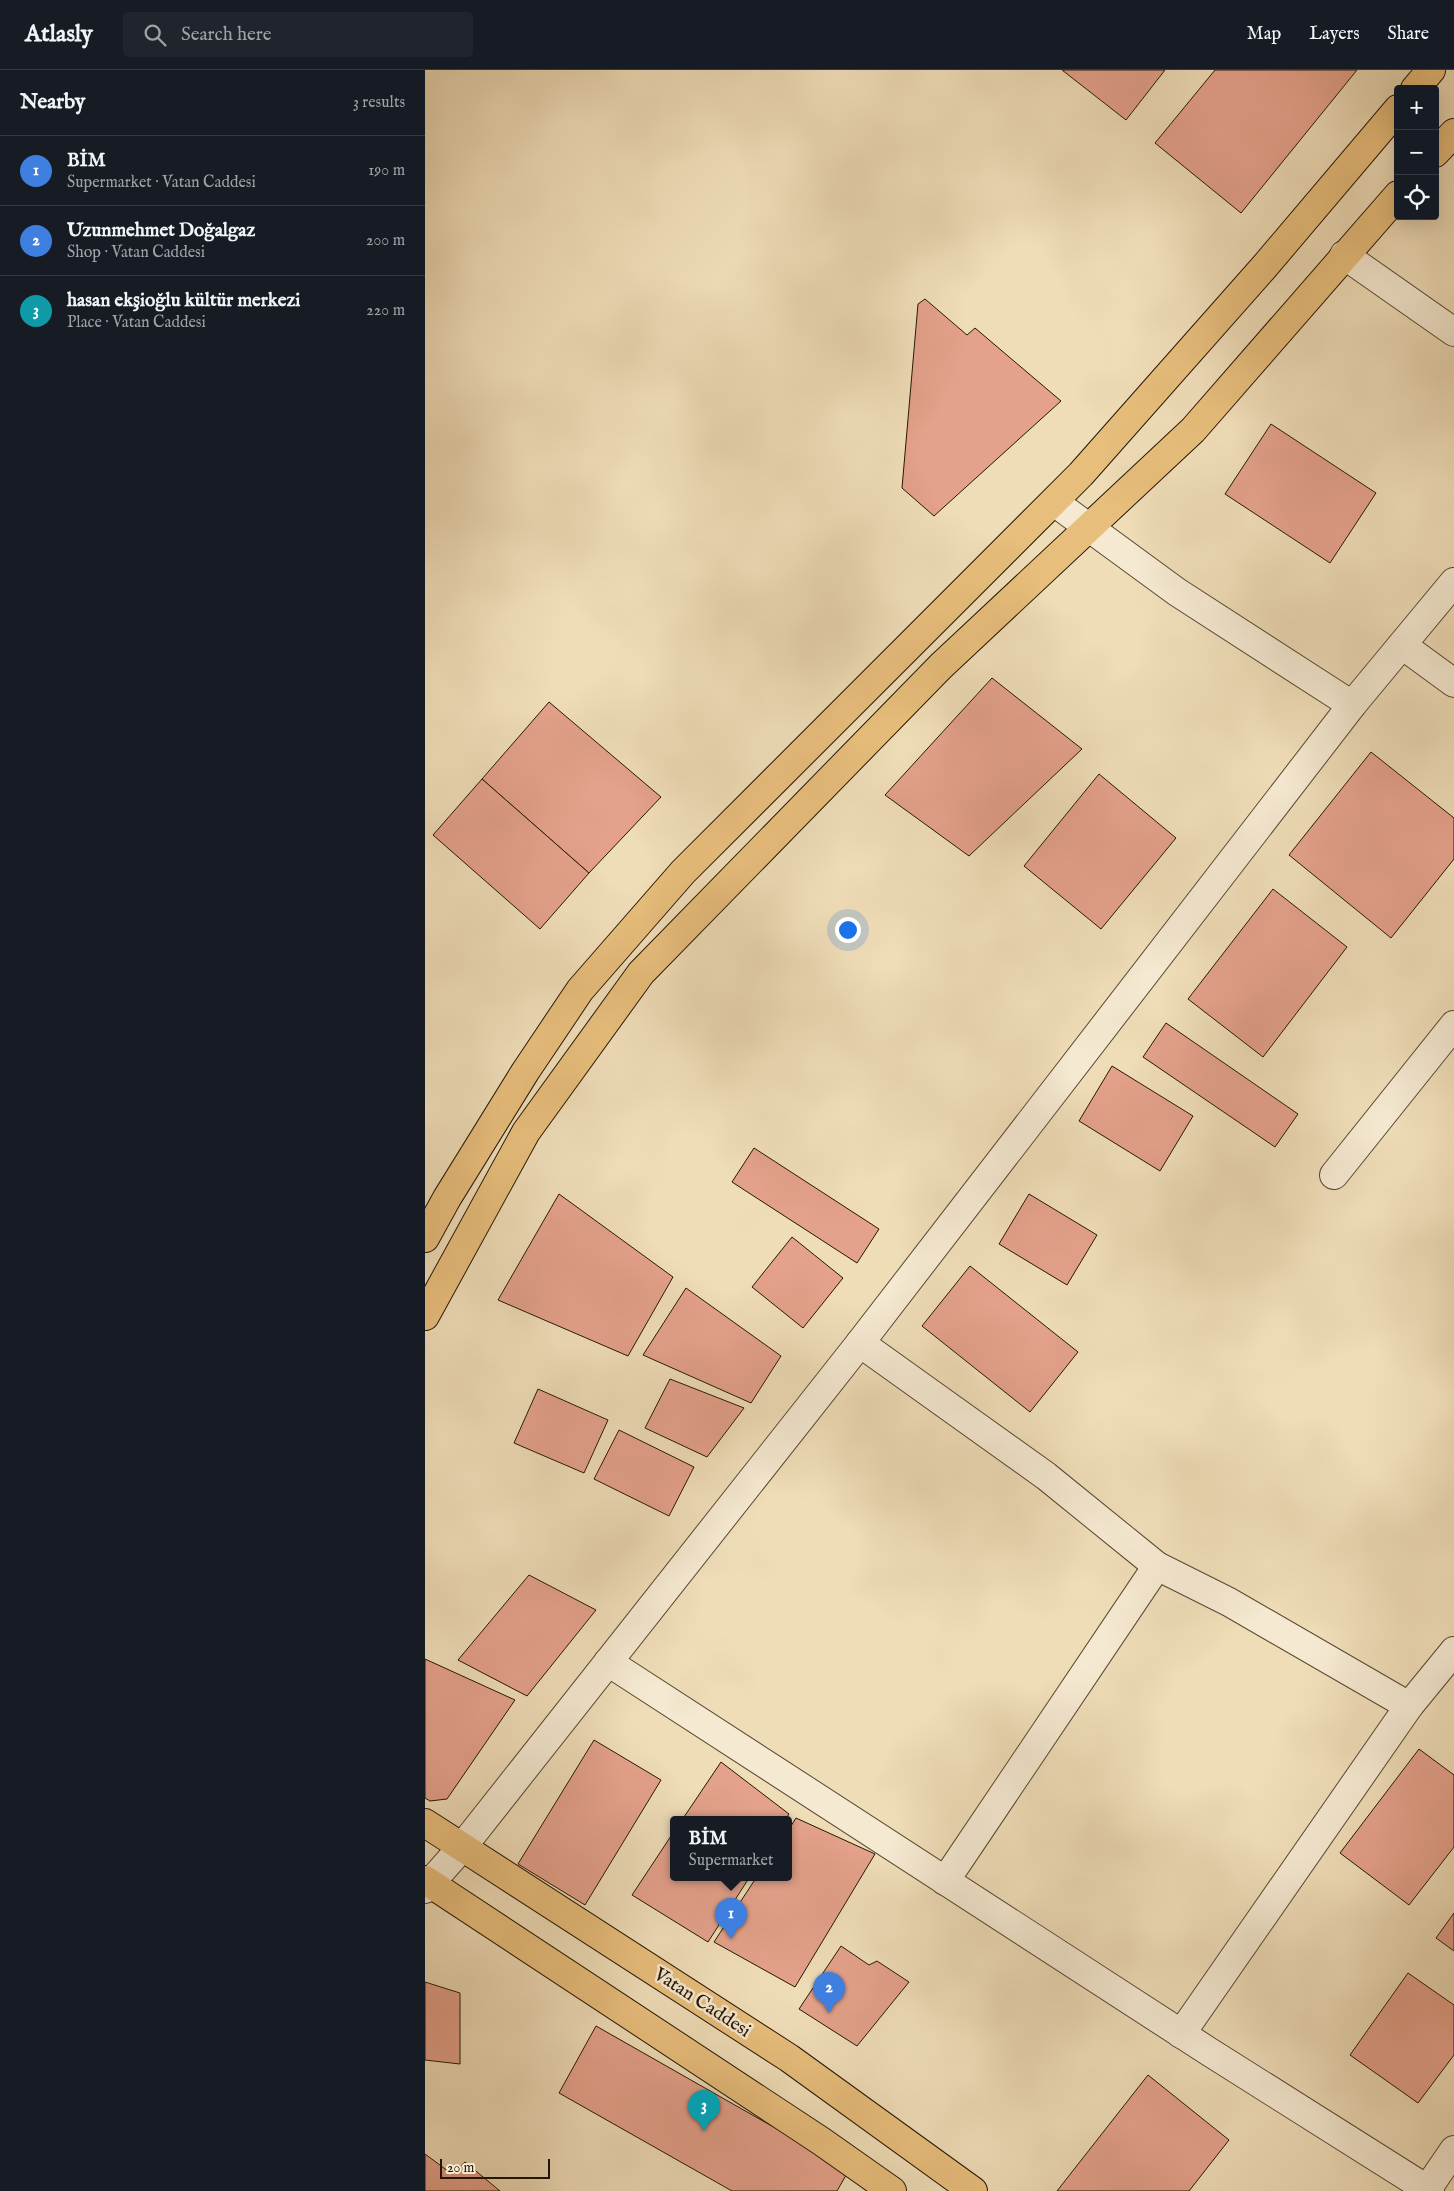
<!DOCTYPE html>
<meta charset="utf-8">
<style>
body{margin:0;font-family:"IM FELL English",serif;background:#20242c;color:#f1f3f6}
.controls{position:absolute;right:15px;top:15px;display:grid;overflow:hidden;border-radius:5px;box-shadow:0 5px 20px #0002}
.controls button{width:45px;height:45px;display:grid;place-items:center;padding:0;border:0;border-bottom:1px solid #363941;background:#171b24;color:#f1f3f6;font:25px sans-serif}
.scale{position:absolute;left:15px;bottom:12px;width:110px;box-sizing:border-box;padding-left:5px;border:2px solid #251704;border-top:0;font-size:14px;line-height:18px;white-space:nowrap;color:#251704;-webkit-text-stroke:4px #f5e9d1;paint-order:stroke}
.you{position:absolute;left:422px;top:859px;width:18px;height:18px;margin:-12px;border:4px solid #fff;border-radius:50%;background:#1a73e8;box-shadow:0 0 0 8px #1a73e833}
.badge{display:grid;place-items:center;width:32px;height:32px;border-radius:50%;background:#0f766e;color:#fff;font-size:16px;font-weight:700}
.pin{position:absolute;translate:-50% -41px;filter:drop-shadow(0 1px 2px #0008)}
.pin::after{content:'';position:absolute;top:26px;width:18px;height:15px;background:inherit;clip-path:polygon(0 0,100% 0,50% 100%)}
.popup{position:absolute;left:245px;top:1746px;width:122px;height:65px;box-sizing:border-box;display:grid;place-content:center;border-radius:5px;background:#171b24;filter:drop-shadow(0 1px 4px #0005);font-size:16px;white-space:nowrap;color:#9ea1a6}
.popup b{font-size:19px;color:#f1f3f6}
.popup::after{content:'';position:absolute;left:50%;top:100%;margin-left:-10px;border:10px solid transparent;border-top-color:#171b24}
.list{margin:0;padding:0;list-style:none}
h2{display:flex;justify-content:space-between;align-items:center;height:65px;margin:0;padding:0 20px;font-size:21px}
h2 small{font-size:16px;font-weight:400;color:#9ea1a6}
.list li{display:grid;grid-template-columns:32px 1fr auto;gap:15px;align-items:center;box-sizing:border-box;height:70px;padding:0 20px;border-top:1px solid #363941}
.list b{display:block;font-size:19px;white-space:nowrap}
.list p{margin:0;font-size:16px;white-space:nowrap;color:#9ea1a6}
.list em{font-size:16px;font-style:normal;color:#9ea1a6}
.icon{flex:none;width:28px;height:28px;fill:none;stroke:currentColor;stroke-width:2;stroke-linecap:round;stroke-linejoin:round}
.map{position:relative;flex:none;width:1029px;height:2121px;overflow:hidden}
header{display:flex;align-items:center;gap:30px;box-sizing:border-box;height:70px;padding:0 25px;background:#171b24;border-bottom:1px solid #363941}
header strong{font-size:24px}
nav{display:flex;gap:28px;margin-inline-start:auto;font-size:18px}
.search{width:350px;height:45px;background:#20242c;display:flex;align-items:center;gap:12px;box-sizing:border-box;padding:0 18px;border-radius:5px;color:#9ea1a6;font-size:19px}
main{display:flex}
aside{flex:1;background:#171b24}
.map>svg:first-child{display:block}
.building{fill:#e4a18b;stroke:#251704}
.lines{fill:none;stroke-linecap:round;stroke-linejoin:round}
.minor-casing{stroke:#584831;stroke-width:30}
.major-casing{stroke:#251704;stroke-width:30}
.minor{stroke:#f5e9d1;stroke-width:28}
.major{stroke:#e8be7c;stroke-width:28}
.labels{text-anchor:middle;dominant-baseline:central;stroke-width:5;stroke-linejoin:round;paint-order:stroke}
.street-label{font-size:19px;fill:#251704;stroke:#f5e9d1}
</style>
<header>
<strong>Atlasly</strong>
<div class="search"><svg class="icon" aria-label="search" viewBox="0 0 24 24"><circle cx="10" cy="10" r="6"/><path d="M15 15l6 6"/></svg>Search here</div>
<nav><a>Map</a><a>Layers</a><a>Share</a></nav>
</header>
<main>
<aside>
<h2>Nearby<small>3 results</small></h2>
<ul class="list">
<li><span class="badge" style="background:#3f7fe0">1</span><div><b>BİM</b><p>Supermarket · Vatan Caddesi</p></div><em>190 m</em></li>
<li><span class="badge" style="background:#3f7fe0">2</span><div><b>Uzunmehmet Doğalgaz</b><p>Shop · Vatan Caddesi</p></div><em>200 m</em></li>
<li><span class="badge" style="background:#0f9aa8">3</span><div><b>hasan ekşioğlu kültür merkezi</b><p>Place · Vatan Caddesi</p></div><em>220 m</em></li>
</ul>
</aside>
<div class="map">
<svg width="1029" height="2121" viewBox="0 0 1029 2121">
<rect width="100%" height="100%" fill="#efddb8"/>
<filter id="stains"><feTurbulence type="fractalNoise" baseFrequency=".004" numOctaves="4"/><feColorMatrix values="0 0 0 0 .2 0 0 0 0 .09 0 0 0 0 .02 0 0 0 .5 -.17"/></filter>
<radialGradient id="worn" r=".72"><stop offset=".6" stop-color="#630" stop-opacity="0"/><stop offset="1" stop-color="#630" stop-opacity=".3"/></radialGradient>
<g class="building">
<polygon points="637,0 740,0 701,50"/>
<polygon points="790,0 932,0 816,143 730,73"/>
<polygon points="500,229 542,265 550,258 636,331 509,446 477,418 493,234"/>
<polygon points="846,354 951,423 905,493 800,424"/>
<polygon points="567,608 657,679 544,786 460,725"/>
<polygon points="124,632 236,727 164,803 57,709"/>
<polygon points="946,682 1029,748 1029,789 966,868 864,785"/>
<polygon points="674,704 751,768 676,859 599,796"/>
<polygon points="57,709 164,803 115,859 8,765"/>
<polygon points="848,819 922,877 838,987 763,929"/>
<polygon points="741,953 873,1044 850,1077 718,987"/>
<polygon points="687,996 768,1046 735,1101 654,1051"/>
<polygon points="329,1078 454,1159 432,1193 307,1112"/>
<polygon points="134,1124 248,1207 203,1286 73,1230"/>
<polygon points="604,1124 672,1165 642,1215 574,1174"/>
<polygon points="367,1167 418,1208 378,1258 327,1217"/>
<polygon points="545,1196 653,1282 605,1342 497,1256"/>
<polygon points="261,1218 356,1286 326,1333 218,1285"/>
<polygon points="245,1309 319,1338 282,1387 220,1358"/>
<polygon points="113,1319 183,1350 159,1403 89,1373"/>
<polygon points="194,1360 269,1397 244,1446 169,1409"/>
<polygon points="104,1505 171,1540 102,1626 33,1590"/>
<polygon points="0,1589 90,1630 22,1729 5,1731 0,1728"/>
<polygon points="169,1670 236,1710 160,1835 93,1794"/>
<polygon points="994,1679 1029,1705 1029,1777 984,1835 915,1783"/>
<polygon points="296,1692 364,1744 360,1750 257,1750"/>
<polygon points="371,1748 450,1784 370,1917 289,1872 331,1808 364,1808 364,1759"/>
<polygon points="248,1763 248,1808 324,1808 283,1872 207,1825"/>
<polygon points="1029,1843 1029,1881 1011,1868"/>
<polygon points="416,1876 444,1895 452,1891 484,1912 432,1976 374,1939"/>
<polygon points="983,1903 1029,1935 1029,1985 993,2033 925,1985"/>
<polygon points="0,1912 35,1923 35,1994 0,1990"/>
<polygon points="171,1956 424,2100 412,2121 307,2121 134,2023"/>
<polygon points="723,2005 804,2070 764,2121 632,2121"/>
<polygon points="0,2084 27,2104 40,2092 75,2121 0,2121"/>
</g>
<g class="lines">
<g class="minor-casing">
<g id="minor">
<polyline points="919,185 1029,262"/>
<polyline points="629,432 752,522 927,635"/>
<polyline points="977,575 1029,613"/>
<polyline points="909,1105 1029,955"/>
<polyline points="435,1273 621,1406 732,1496 804,1532 984,1636"/>
<polyline points="183,1592 783,1981 1005,2121"/>
<polyline points="520,1811 732,1496"/>
<polyline points="0,1819 38,1776 435,1273 927,635 1029,512"/>
<polyline points="756,1964 984,1636 1029,1581"/>
<polyline points="1001,2121 1029,2080"/>
</g>
</g>
<g class="major-casing">
<g id="major">
<polyline points="990,19 1006,0"/>
<polyline points="1010,83 1029,63"/>
<polyline points="0,1168 22,1128 100,1002 155,920 258,802 656,404 840,196 973,39"/>
<polyline points="0,1246 101,1062 216,903 516,596 768,360 973,125"/>
<polyline points="0,1753 364,1988 548,2121"/>
<polyline points="0,1810 396,2071 467,2121"/>
</g>
</g>
<use href="#minor" class="minor"/>
<use href="#major" class="major"/>
</g>
<g class="labels">
<g class="street-label">
<text transform="translate(277 1933) rotate(33)">Vatan Caddesi</text>
</g>
</g>
<rect width="100%" height="100%" filter="url(#stains)"/>
<rect width="100%" height="100%" fill="url(#worn)"/>
</svg>
<div class="controls">
<button>+</button>
<button>−</button>
<button><svg class="icon" aria-label="locate" viewBox="0 0 24 24"><circle cx="12" cy="12" r="6"/><path d="M12 2v4M12 18v4M2 12h4M18 12h4"/></svg></button>
</div>
<div class="scale">20 m</div>
<div class="you"></div>
<div class="pin badge" style="left:306px;top:1869px;background:#3f7fe0">1</div>
<div class="popup"><b>BİM</b>Supermarket</div>
<div class="pin badge" style="left:404px;top:1943px;background:#3f7fe0">2</div>
<div class="pin badge" style="left:279px;top:2061px;background:#0f9aa8">3</div>
</div>
</main>
